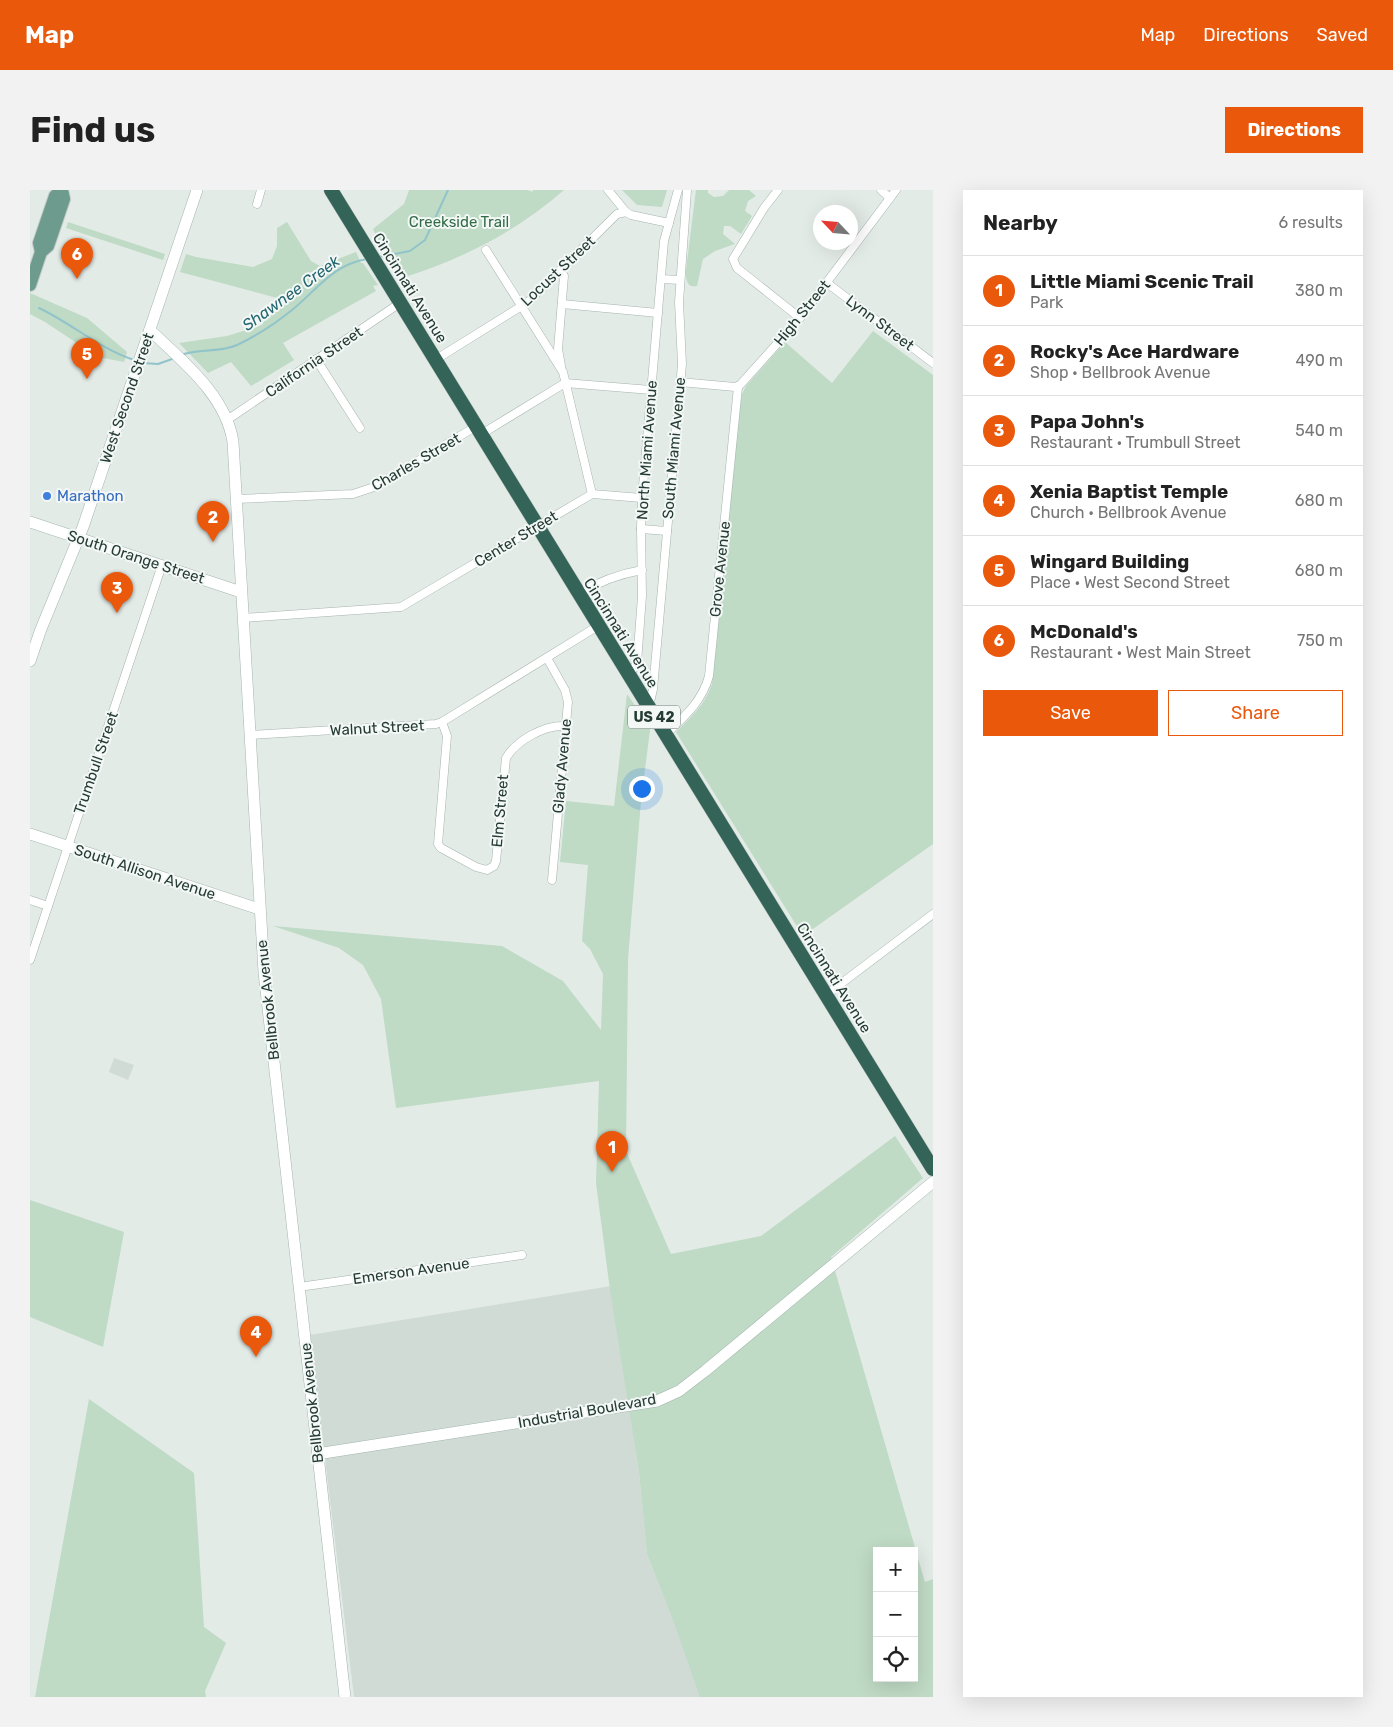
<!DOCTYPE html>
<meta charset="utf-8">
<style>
body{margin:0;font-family:Rubik,sans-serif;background:#f2f2f2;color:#222}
.controls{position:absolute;right:15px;bottom:15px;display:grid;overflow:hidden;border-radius:0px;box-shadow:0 5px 20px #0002}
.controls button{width:45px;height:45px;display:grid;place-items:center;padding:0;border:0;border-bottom:1px solid #e0e0e0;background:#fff;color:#222;font:25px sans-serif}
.compass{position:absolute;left:783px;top:15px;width:45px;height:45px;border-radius:50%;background:#fff;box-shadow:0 5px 20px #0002;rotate:296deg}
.you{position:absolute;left:611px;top:598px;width:18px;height:18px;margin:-12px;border:4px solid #fff;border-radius:50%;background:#1a73e8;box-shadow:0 0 0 8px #1a73e833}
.badge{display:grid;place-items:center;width:32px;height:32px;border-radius:50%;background:#ea580c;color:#fff;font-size:16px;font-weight:700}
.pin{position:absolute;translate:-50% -41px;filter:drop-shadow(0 1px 2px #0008)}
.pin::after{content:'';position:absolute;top:26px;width:18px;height:15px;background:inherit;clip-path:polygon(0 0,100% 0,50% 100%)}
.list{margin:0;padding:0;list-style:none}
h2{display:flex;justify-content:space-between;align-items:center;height:65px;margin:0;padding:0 20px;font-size:21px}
h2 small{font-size:16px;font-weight:400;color:#767676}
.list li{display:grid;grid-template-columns:32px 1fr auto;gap:15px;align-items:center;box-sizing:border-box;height:70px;padding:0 20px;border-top:1px solid #e0e0e0}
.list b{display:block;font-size:19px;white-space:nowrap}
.list p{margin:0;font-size:16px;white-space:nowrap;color:#767676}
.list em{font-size:16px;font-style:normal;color:#767676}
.actions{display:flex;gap:10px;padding:15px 20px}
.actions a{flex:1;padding:11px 0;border:1px solid #ea580c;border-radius:0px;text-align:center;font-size:18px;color:#ea580c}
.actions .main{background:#ea580c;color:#fff}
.icon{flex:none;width:28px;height:28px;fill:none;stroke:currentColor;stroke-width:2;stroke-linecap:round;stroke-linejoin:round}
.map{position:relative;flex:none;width:903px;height:1507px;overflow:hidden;border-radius:0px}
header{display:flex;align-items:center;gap:30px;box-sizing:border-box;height:70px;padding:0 25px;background:#ea580c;color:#fff}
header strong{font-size:24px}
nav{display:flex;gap:28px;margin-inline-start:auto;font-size:18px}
.intro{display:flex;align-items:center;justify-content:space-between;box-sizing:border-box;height:120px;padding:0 30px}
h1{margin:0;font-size:35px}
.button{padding:12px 22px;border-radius:0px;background:#ea580c;color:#fff;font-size:18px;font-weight:700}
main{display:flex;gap:30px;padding:0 30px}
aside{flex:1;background:#fff;border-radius:0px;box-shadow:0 5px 20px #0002}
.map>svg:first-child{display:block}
.built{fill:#d1dbd6}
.green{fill:#bfdac5;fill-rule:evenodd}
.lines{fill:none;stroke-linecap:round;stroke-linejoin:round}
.stream{stroke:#91c4ca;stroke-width:2}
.street-casing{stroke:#a6b3ae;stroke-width:9}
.secondary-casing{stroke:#a3b6ae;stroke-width:12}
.primary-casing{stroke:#c2c8c6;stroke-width:14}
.highway-casing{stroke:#c2c8c6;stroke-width:15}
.street{stroke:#fff;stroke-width:8}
.secondary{stroke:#fff;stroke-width:11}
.primary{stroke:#6d9c8e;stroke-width:12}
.highway{stroke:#346458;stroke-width:14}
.shop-dot{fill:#3f7fe0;stroke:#f3f8f6;stroke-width:2}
.labels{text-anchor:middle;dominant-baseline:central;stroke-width:4;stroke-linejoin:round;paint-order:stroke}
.shield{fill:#f3f8f6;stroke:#63746e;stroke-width:1}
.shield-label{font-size:14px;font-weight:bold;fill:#253b34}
.park-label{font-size:15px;fill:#336d47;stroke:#f3f8f6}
.street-label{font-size:15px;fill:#253b34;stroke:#f3f8f6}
.shop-label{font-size:15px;fill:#366cbe;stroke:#f3f8f6;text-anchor:start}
.water-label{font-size:16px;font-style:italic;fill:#256770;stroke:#f3f8f6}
</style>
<header>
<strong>Map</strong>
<nav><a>Map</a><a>Directions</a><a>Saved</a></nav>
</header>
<div class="intro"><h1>Find us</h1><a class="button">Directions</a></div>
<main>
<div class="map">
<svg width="903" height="1507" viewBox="0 0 903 1507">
<rect width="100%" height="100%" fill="#e3ebe7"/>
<g class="built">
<polygon points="84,868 104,875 98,890 79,882"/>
<polygon points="581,1096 609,1282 617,1364 674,1507 324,1507 280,1145"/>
</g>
<g class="green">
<path d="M 379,0 L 497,0 L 501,1 L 501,2 L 504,0 L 534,0 C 486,42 429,71 368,89 L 349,59 L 352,57 L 343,39 L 374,14 Z"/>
<polygon points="592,0 637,0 632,17 607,15"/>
<path d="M 666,0 L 678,0 L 678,3 L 684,7 L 693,6 L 699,0 L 719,0 L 726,6 L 718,11 L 715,21 L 722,26 L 711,44 L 700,36 L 694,36 L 693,44 L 705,54 L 685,61 L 673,69 L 667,96 C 656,98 656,89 656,80 Z"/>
<polygon points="38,32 135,64 133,70 36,38"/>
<polygon points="257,32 281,71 290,76 326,62 331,73 333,73 348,95 343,96 346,101 253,153 264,170 221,196 201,172 178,183 149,153 197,146 232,135 247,108 150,82 156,64 166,67 223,77 242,69 247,56 247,38"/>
<polygon points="0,103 57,128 97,162 94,172 68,167 15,132 0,124"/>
<path d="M 843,141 L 903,185 L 903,654 L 773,746 L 646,542 C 661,527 675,515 682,494 L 709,222 L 712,204 L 716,196 L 755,152 L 802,193 Z"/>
<path d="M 597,504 L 618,534 L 620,540 L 611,611 L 598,769 L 596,961 L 641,1064 L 731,1046 L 865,946 L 893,988 L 801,1067 L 895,1392 L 903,1389 L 903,1507 L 670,1507 L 643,1430 L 617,1364 L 609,1282 L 580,1100 L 566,993 L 569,891 L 366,918 L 351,809 L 333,775 L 309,758 L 243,736 L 472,756 L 533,791 L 571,840 L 573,784 L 560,759 L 552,751 L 558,675 L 530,672 L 536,611 L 584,616 ZM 847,1361 L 884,1361 L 884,1488 L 847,1488 Z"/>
<polygon points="0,1010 94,1042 73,1157 0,1127"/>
<polygon points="59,1209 164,1283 174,1437 196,1453 175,1501 176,1507 5,1507"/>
</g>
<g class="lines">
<g class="stream">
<polyline points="349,67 380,61 395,50 418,0"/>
<path d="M 9,118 C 41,133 70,159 104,170"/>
<path d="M 151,165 C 169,158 190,163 207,155 C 226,146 246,133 262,120 C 288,99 302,75 337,69"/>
<polyline points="113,173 128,174 145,168"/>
</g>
<g class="street-casing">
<g id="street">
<polyline points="578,0 596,22 601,25 639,33"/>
<polyline points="748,0 734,18 703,69 707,78 770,128"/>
<polyline points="851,0 860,8"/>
<polyline points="227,14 231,0"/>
<polyline points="456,60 533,182 562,304"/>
<polyline points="531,80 534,86 528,159 531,176"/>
<polyline points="631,89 650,90"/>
<polyline points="797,93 903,173"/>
<polyline points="532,114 628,123"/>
<polyline points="286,169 330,238"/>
<polyline points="405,170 498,112 587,24 596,22"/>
<polyline points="650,192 705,197 710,195 770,128 866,0"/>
<polyline points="197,230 370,113"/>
<polyline points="450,245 535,193 621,200"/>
<polyline points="206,309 323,304 344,297 445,237"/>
<polyline points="611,339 637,341"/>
<path d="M 548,404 C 568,392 589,384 612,380"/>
<polyline points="213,428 371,417 562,304 612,308"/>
<polyline points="517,468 535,500 538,512 522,690"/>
<polyline points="599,486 607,473 612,406 611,339 612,308 634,51 648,0"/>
<polyline points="616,515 621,508 623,499 652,174 649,112 657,0"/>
<path d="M 412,532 L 417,546 L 408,654 L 411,658 L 446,677 L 457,680 L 464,676 L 466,671 L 476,568 C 487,550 514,535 535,536"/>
<polyline points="219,545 406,534 412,532 568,436"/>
<path d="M 635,545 C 654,527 672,512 679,486 L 708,197"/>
<polyline points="0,710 18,716"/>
<polyline points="0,770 132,375"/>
<polyline points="796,805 903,724"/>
<polyline points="269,1097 492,1065"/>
</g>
</g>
<g class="secondary-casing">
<g id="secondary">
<path d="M 120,140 C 152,171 196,205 203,252 L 234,782 L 315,1507"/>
<polyline points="0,332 211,402"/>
<polyline points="0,471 11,439 53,337 167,0"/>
<polyline points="0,644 229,719"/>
<path d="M 287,1264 C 401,1247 514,1228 627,1211 L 649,1201 L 675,1181 L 903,992"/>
</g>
</g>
<g class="primary-casing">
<g id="primary">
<polyline points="11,62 18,56 34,9 32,0"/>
<polyline points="0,95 11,62 9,53 25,6 31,0"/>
</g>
</g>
<g class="highway-casing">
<polyline id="highway" points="301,0 903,979"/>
</g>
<use href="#street" class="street"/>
<use href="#secondary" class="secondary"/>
<use href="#primary" class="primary"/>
<use href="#highway" class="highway"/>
</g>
<circle class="shop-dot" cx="17" cy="306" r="5"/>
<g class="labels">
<rect class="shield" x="598" y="515.5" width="52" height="23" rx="4"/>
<g class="shield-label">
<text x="624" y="527">US 42</text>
</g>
<g class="park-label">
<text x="429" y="32">Creekside Trail</text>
</g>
<g class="street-label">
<text transform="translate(528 81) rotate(-43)">Locust Street</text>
<text transform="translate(380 98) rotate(58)">Cincinnati Avenue</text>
<text transform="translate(772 123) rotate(-51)">High Street</text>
<text transform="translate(850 133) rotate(37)">Lynn Street</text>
<text transform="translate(284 172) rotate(-34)">California Street</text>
<text transform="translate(97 208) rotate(-71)">West Second Street</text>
<text transform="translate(644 258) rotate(-85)">South Miami Avenue</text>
<text transform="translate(617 260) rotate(-86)">North Miami Avenue</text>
<text transform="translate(386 272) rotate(-30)">Charles Street</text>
<text transform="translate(486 349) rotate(-31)">Center Street</text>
<text transform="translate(106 367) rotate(18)">South Orange Street</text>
<text transform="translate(690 379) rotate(-84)">Grove Avenue</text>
<text transform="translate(591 443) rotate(58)">Cincinnati Avenue</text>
<text transform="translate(347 538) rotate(-3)">Walnut Street</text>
<text transform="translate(66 573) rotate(-71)">Trumbull Street</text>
<text transform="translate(532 576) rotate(-85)">Glady Avenue</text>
<text transform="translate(470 621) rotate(-85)">Elm Street</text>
<text transform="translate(115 682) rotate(18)">South Allison Avenue</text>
<text transform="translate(804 788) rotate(58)">Cincinnati Avenue</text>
<text transform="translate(238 810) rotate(-96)">Bellbrook Avenue</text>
<text transform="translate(381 1081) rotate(-8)">Emerson Avenue</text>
<text transform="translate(282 1213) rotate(-96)">Bellbrook Avenue</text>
<text transform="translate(557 1221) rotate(-10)">Industrial Boulevard</text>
</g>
<g class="shop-label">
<text x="27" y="306">Marathon</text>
</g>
<g class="water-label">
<text transform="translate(261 103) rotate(-36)">Shawnee Creek</text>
</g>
</g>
</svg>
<div class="controls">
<button>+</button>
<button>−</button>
<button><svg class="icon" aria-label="locate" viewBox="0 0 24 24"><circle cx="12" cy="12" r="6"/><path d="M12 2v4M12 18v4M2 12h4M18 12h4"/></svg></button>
</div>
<svg class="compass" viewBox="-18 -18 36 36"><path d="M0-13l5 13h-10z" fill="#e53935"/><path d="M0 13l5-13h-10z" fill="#767676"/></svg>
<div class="you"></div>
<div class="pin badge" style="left:582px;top:982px">1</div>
<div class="pin badge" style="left:183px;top:352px">2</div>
<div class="pin badge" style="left:87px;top:423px">3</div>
<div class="pin badge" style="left:226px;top:1167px">4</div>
<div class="pin badge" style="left:57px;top:189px">5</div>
<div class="pin badge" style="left:47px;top:89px">6</div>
</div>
<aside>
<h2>Nearby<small>6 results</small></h2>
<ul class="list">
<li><span class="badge">1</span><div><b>Little Miami Scenic Trail</b><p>Park</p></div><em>380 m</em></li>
<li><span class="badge">2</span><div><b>Rocky's Ace Hardware</b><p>Shop · Bellbrook Avenue</p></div><em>490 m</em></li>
<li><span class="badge">3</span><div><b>Papa John's</b><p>Restaurant · Trumbull Street</p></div><em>540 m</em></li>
<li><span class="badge">4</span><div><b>Xenia Baptist Temple</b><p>Church · Bellbrook Avenue</p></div><em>680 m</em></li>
<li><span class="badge">5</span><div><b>Wingard Building</b><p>Place · West Second Street</p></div><em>680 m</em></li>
<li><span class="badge">6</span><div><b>McDonald's</b><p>Restaurant · West Main Street</p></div><em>750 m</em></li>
</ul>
<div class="actions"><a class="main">Save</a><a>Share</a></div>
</aside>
</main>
